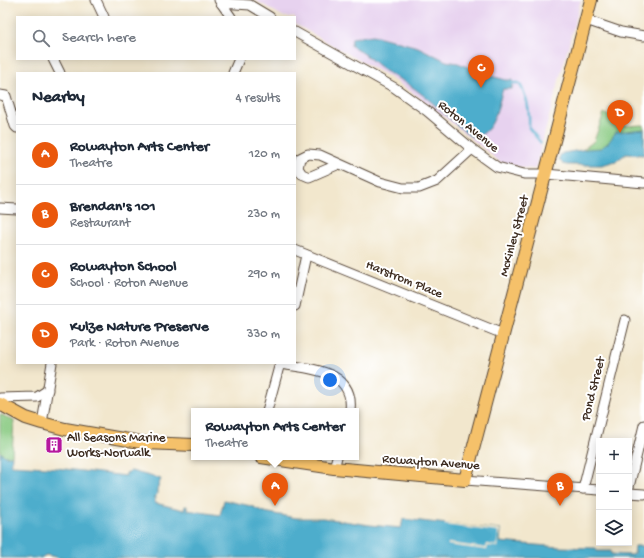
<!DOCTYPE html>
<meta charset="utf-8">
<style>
body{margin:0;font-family:"Gochi Hand",sans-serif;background:#f2f2f3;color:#1f2937}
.controls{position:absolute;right:12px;bottom:12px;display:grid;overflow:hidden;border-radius:0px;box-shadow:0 2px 10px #0003}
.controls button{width:36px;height:36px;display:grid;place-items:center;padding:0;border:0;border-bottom:1px solid #e0e1e3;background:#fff;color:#1f2937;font:20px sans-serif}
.you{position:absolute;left:330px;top:380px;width:14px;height:14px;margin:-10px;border:3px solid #fff;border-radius:50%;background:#1a73e8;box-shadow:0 0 0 6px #1a73e833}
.badge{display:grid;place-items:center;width:26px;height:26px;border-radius:50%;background:#ea580c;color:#fff;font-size:13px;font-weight:700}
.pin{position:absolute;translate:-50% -33px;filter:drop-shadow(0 1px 2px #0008)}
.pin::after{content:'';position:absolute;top:21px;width:14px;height:12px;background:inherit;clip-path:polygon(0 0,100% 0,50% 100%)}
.popup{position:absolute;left:191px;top:408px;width:168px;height:52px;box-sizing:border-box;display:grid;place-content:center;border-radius:0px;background:#fff;filter:drop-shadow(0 1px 3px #0005);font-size:13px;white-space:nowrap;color:#747a83}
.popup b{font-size:15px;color:#1f2937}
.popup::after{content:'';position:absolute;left:50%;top:100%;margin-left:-8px;border:8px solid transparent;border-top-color:#fff}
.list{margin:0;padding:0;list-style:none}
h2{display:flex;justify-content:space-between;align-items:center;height:52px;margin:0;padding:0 16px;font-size:17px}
h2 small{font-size:13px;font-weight:400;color:#747a83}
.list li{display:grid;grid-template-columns:26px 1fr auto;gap:12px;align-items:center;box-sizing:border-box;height:60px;padding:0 16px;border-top:1px solid #e0e1e3}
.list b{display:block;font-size:15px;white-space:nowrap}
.list p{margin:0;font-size:13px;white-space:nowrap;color:#747a83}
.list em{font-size:13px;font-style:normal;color:#747a83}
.icon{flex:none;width:22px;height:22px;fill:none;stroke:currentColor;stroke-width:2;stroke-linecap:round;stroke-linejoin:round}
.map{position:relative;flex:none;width:644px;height:558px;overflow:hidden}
.search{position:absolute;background:#fff;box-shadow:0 2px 10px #0003;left:16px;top:16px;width:280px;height:44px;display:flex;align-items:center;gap:10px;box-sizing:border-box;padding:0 14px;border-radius:0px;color:#747a83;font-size:15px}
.panel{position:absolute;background:#fff;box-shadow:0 2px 10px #0003;left:16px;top:72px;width:280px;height:292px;border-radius:0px}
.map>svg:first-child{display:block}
.built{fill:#e7d2ef}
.green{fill:#89ca82;stroke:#627a50}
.water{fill:#4dadcc;stroke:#446c75}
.pier{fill:#f2e7cd}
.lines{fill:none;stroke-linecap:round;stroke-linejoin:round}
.stream{stroke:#4dadcc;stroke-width:2.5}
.minor-casing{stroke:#564638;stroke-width:11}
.major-casing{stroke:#564638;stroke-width:14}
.minor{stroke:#fff;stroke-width:9}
.major{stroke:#f5c16b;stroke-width:12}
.labels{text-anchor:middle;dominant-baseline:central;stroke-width:4;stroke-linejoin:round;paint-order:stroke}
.street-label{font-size:13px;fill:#3b2a1e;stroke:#fff}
.poi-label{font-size:13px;fill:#3b2a1e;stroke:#fff;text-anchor:start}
</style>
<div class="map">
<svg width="644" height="558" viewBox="0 0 644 558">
<rect width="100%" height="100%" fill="#fff"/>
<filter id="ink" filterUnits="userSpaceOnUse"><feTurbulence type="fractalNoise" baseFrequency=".025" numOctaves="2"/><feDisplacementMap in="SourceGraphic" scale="8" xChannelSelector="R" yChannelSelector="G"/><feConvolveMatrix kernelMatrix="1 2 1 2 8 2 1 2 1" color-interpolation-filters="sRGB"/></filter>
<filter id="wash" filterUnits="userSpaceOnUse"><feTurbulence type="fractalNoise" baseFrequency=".012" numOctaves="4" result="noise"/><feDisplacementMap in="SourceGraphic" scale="16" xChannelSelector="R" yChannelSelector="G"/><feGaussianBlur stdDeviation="0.9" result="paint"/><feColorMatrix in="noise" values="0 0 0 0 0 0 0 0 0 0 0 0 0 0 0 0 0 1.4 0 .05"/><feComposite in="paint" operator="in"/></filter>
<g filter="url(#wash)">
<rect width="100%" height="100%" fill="#f2e7cd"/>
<polygon class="built" points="255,0 581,0 535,169 524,168 500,162 422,99 389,77 295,24 295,17 284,17"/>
<g class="green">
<polygon points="604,113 624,126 644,125 644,144 577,154 594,141"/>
<polygon points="0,414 14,421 12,456 5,456 0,452"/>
</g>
<g class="water">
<path d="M 373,35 L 418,47 L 446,61 L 458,63 L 483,74 L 506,80 L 512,80 L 512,89 L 503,89 C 497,107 494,139 470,136 C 449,118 430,99 408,84 C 400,79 391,75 384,70 C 373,62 363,51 351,46 L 352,38 Z"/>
<polygon points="644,129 644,155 626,154 616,161 602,165 567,165 563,164 559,160 560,155 563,153 587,149 601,148 608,143 616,132"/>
<polygon points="0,452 5,456 12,456 11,465 47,467 126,476 126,473 131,471 161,479 157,489 157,494 155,497 155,503 184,510 185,506 187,506 187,510 220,515 224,500 251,506 264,512 296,518 323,518 370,525 401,528 403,519 501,530 500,542 560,547 596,548 597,551 611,551 611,554 632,555 634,554 635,546 644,546 644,558 60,558 46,555 41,558 0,558"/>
</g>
<polygon class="pier" points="445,523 500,530 498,547 488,546 487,550 448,545 448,543 486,548 487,544 497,546 498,532 445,525"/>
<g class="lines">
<path class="stream" d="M 509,83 L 519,83 C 528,97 530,111 529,128 L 541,143"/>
</g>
</g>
<g filter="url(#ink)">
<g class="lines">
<g class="minor-casing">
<g id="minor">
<polyline points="96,0 104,17"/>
<polyline points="219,0 231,17"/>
<polyline points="223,0 221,3 250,5 270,17"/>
<polyline points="586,20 621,32 644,36"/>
<polyline points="295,32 395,88 427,111 472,149 497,167 524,174 546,174 644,183"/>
<polyline points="53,59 60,73"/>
<polyline points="233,73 239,59"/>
<polyline points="0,95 6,96 15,126 17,128"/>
<polyline points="339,164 309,177 302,174 298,168 300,158 308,154 320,155 380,182 403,188 419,188 437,181 472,149"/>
<polyline points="0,208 17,209"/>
<polyline points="295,250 503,334"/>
<polyline points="295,306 306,255"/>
<path d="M 280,364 C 309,369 355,369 350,411"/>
<polyline points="0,398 37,397 48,390"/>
<polyline points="267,411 280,363"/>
<polyline points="42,423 52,363"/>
<polyline points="334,468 337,457"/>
<polyline points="465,480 599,490"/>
<polyline points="629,487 644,425"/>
<polyline points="583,489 625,320"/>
<polyline points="629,493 644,494"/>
</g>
</g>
<g class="major-casing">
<g id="major">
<polyline points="0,404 26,418 42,423 65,429 146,443 194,445"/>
<polyline points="261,457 334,468 465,480 591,0"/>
</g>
</g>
<use href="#minor" class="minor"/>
<use href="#major" class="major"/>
</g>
</g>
<defs>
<g id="building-square" transform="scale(0.9)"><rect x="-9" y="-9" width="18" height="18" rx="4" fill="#b5179e" stroke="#fff"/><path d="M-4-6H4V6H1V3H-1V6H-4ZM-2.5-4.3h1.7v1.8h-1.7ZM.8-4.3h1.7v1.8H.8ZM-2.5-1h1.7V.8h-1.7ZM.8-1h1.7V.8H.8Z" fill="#fff"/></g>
</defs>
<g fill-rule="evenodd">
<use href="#building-square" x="54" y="445"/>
</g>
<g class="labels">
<g class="street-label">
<text transform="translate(468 127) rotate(39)">Roton Avenue</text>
<text transform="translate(515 236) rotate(-75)">McKinley Street</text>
<text transform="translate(404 280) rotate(22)">Harstrom Place</text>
<text transform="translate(594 389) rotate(-76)">Pond Street</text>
<text transform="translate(431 463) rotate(4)">Rowayton Avenue</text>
</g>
<g class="poi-label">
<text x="67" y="438">All Seasons Marine<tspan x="67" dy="15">Works-Norwalk</tspan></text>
</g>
</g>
</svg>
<div class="controls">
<button>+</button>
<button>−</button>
<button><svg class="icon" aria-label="layers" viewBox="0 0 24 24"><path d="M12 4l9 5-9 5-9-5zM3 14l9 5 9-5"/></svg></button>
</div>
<div class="you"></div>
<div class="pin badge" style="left:275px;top:506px">A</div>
<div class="popup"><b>Rowayton Arts Center</b>Theatre</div>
<div class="pin badge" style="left:560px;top:506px">B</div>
<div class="pin badge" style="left:481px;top:88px">C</div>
<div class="pin badge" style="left:620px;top:133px">D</div>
<div class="search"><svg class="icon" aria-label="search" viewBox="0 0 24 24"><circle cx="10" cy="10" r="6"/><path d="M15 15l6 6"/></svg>Search here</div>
<section class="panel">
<h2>Nearby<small>4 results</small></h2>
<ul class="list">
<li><span class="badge">A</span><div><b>Rowayton Arts Center</b><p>Theatre</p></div><em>120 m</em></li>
<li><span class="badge">B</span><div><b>Brendan's 101</b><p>Restaurant</p></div><em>230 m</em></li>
<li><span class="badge">C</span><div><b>Rowayton School</b><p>School · Roton Avenue</p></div><em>290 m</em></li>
<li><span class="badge">D</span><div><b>Kulze Nature Preserve</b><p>Park · Roton Avenue</p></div><em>330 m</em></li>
</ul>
</section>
</div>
